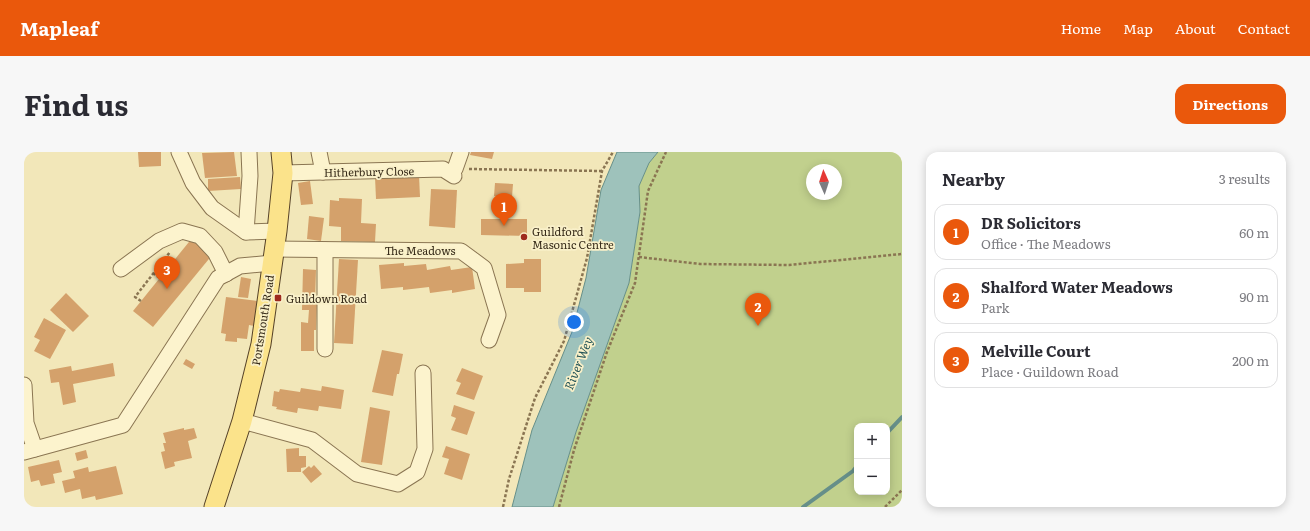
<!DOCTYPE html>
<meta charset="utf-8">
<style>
body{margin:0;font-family:Literata,serif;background:#f7f7f7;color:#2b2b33}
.controls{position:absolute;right:12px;bottom:12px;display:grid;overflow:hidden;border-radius:8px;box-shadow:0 2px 10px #0003}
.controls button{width:36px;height:36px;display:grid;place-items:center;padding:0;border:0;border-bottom:1px solid #e1e1e2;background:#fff;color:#2b2b33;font:20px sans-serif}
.compass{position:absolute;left:782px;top:12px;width:36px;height:36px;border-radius:50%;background:#fff;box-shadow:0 2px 10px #0003;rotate:357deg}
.you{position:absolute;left:550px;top:170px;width:14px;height:14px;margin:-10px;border:3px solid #fff;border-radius:50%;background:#1a73e8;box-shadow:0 0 0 6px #1a73e833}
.badge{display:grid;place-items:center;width:26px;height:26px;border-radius:50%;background:#ea580c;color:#fff;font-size:13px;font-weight:700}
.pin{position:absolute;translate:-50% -33px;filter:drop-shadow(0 1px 2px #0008)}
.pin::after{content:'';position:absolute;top:21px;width:14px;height:12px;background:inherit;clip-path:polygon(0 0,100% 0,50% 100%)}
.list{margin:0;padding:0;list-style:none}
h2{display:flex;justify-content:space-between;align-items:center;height:52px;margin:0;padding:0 16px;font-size:17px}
h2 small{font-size:13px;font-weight:400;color:#7c7c81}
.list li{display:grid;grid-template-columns:26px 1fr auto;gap:12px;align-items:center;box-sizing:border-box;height:56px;margin:0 8px 8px;padding:0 8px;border:1px solid #e1e1e2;border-radius:12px}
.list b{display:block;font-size:15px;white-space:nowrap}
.list p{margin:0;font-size:13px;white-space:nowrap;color:#7c7c81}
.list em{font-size:13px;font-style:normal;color:#7c7c81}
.map{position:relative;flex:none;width:878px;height:355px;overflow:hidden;border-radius:12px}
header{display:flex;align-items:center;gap:24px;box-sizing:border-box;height:56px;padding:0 20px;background:#ea580c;color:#fff}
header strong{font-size:19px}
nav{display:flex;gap:22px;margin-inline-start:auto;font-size:14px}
.intro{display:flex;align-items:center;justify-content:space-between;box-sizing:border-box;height:96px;padding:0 24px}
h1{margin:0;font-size:28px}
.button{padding:10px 18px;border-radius:12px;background:#ea580c;color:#fff;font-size:14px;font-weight:700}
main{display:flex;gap:24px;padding:0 24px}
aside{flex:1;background:#fff;border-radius:12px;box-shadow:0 2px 10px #0003}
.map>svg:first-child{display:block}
.green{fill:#c1d08d;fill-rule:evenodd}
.water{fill:#9ec2bb;stroke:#668f89}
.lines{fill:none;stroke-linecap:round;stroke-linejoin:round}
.stream{stroke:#668f89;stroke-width:4}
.building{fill:#d4a16b}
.minor-casing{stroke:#8a7552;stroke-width:17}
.major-casing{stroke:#564228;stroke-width:21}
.path{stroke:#8a7552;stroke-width:2.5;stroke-dasharray:3 2;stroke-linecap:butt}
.minor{stroke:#fcf3cd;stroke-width:15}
.major{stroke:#fbe38b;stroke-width:19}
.poi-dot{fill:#9e291d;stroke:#f9f0c9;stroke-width:1.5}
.labels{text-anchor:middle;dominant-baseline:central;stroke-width:3.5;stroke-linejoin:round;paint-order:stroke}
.street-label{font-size:11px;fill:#372b19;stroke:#f9f0c9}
.poi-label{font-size:11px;fill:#372b19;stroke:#f9f0c9;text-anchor:start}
.water-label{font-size:12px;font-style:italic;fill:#275658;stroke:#f9f0c9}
</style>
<header>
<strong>Mapleaf</strong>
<nav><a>Home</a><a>Map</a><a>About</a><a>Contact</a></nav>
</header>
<div class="intro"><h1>Find us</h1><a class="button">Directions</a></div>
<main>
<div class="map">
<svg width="878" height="355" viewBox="0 0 878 355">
<rect width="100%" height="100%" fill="#f2e7b9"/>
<path class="green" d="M 634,0 L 878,0 L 878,355 L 529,355 L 552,280 L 605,131 L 616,60 L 615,34 L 625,11 ZM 788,18 L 812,18 L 812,42 L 788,42 ZM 833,274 L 863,274 L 863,340 L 833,340 Z"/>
<polygon class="water" points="593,0 634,0 625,11 615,34 616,60 605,131 552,280 529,355 488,355 508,278 548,180 562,126 577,38"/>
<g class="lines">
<g class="stream">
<polyline points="863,281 878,265"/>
<polyline points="779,355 829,319 833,314"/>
</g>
</g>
<g class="building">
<polygon points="114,0 137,0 137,14 115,15"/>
<polygon points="210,0 213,24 181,26 178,1"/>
<polygon points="447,0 470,0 468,7 446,3"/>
<polygon points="395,23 396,45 352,47 351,25"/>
<polygon points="216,25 217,37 184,39 184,27"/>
<polygon points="286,29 289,52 277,53 274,31"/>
<polygon points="471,31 489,32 488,45 470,44"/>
<polygon points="407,37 433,38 431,76 405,74"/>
<polygon points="315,46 338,47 337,71 352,72 351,90 317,89 317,75 305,74 306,48 315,49"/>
<polygon points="285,64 300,66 297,89 283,87"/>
<polygon points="457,67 503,67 503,84 457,83"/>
<polygon points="169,85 189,102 129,175 109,159"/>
<polygon points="315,107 334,108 329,192 310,191"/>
<polygon points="500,107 517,107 517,140 500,140 500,136 482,136 482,112 500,111"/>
<polygon points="380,111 380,114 402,112 403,118 426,114 427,118 448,115 451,137 428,141 428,138 406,141 405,135 379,138 379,135 357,137 355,113"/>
<polygon points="279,117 292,118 291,150 293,150 292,178 290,178 290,199 277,199 277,170 284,171 285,158 278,158"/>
<polygon points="217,125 227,127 224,146 214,145"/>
<polygon points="42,141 65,164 49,180 26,158"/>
<polygon points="202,145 233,149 230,174 225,173 223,187 213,186 213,190 201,189 202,182 197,181"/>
<polygon points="20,166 42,178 26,207 10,199 16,188 10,185"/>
<polygon points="358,198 379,202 375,222 373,222 369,244 348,240"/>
<polygon points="162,207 171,212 168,217 159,212"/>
<polygon points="89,211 91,224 49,232 52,250 39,253 35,230 27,231 25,218 47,214 48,219"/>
<polygon points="438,216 459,224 450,248 432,242 437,231 432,229"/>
<polygon points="298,234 320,238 317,257 295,254 294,259 274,256 273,261 252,257 253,255 248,254 250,239 255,240 256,237 276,240 277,236 297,239"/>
<polygon points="430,253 451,260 443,283 427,278 432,266 427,264"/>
<polygon points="346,255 366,259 358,313 337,310"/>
<polygon points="160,276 160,278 170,276 173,286 164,289 168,306 150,310 151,314 141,317 137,300 141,299 139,291 142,291 139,281"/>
<polygon points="422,294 446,302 438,328 420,322 425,307 418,305"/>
<polygon points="275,296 275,304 282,304 282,315 277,316 277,320 263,320 262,297"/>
<polygon points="62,298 64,306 53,309 51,301"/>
<polygon points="35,308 38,320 29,322 31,331 17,334 15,328 7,330 4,315"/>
<polygon points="290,313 298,322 287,331 278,320 285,314 287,316"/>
<polygon points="92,314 99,342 72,348 71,344 58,347 56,337 41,341 38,329 51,326 49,319 64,315 65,320"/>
</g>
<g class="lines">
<g class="minor-casing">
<g id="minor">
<polyline points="155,0 169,31 188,56 222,80 253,79"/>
<polyline points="295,0 299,20"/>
<polyline points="431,17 437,0"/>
<polyline points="259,21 419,17 430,24"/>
<polyline points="222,80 226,24 225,0"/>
<polyline points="249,97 437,99 460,116 474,163 465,188"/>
<polyline points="301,98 301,197"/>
<polyline points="97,117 135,89 158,79 176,84 191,100 202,122"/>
<polyline points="0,233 2,271 11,297"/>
<polyline points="218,269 288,288 333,322 374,332 393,320 401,297 399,221"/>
<polyline points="0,300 99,273 194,126 216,114 248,111"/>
</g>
</g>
<g class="major-casing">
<polyline id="major" points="190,355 218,269 237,192 253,79 259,21 257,0"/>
</g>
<g class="path">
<polyline points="445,17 578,19"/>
<polyline points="615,105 676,112 765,113 878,102"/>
<polyline points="129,121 136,126"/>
<polyline points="117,149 111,145 146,100"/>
<polyline points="479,355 485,327 511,246 540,189 563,106 578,19 589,0"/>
<polyline points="535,355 550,298 583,200 611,131 624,39 642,0"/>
<polyline points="861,355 878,338"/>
</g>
<use href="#minor" class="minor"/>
<use href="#major" class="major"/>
</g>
<g class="poi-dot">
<circle cx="500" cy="85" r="4"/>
<rect x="250" y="142" width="8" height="8" rx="2"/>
</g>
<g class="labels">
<g class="street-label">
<text transform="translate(345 19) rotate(-1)">Hitherbury Close</text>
<text x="396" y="98">The Meadows</text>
<text transform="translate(238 168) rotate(-81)">Portsmouth Road</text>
</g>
<g class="poi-label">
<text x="508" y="79">Guildford<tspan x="508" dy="13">Masonic Centre</tspan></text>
<text x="262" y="146">Guildown Road</text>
</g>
<g class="water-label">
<text transform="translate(554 211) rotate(-68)">River Wey</text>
</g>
</g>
</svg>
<div class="controls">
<button>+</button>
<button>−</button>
</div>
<svg class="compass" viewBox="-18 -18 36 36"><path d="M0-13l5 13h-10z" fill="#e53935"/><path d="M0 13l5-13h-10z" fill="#7c7c81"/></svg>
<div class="you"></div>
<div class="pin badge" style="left:480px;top:74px">1</div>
<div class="pin badge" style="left:734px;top:174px">2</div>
<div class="pin badge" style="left:143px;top:137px">3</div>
</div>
<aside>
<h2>Nearby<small>3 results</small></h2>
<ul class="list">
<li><span class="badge">1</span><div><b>DR Solicitors</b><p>Office · The Meadows</p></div><em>60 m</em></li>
<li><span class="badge">2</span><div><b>Shalford Water Meadows</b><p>Park</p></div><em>90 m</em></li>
<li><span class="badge">3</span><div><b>Melville Court</b><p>Place · Guildown Road</p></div><em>200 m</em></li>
</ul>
</aside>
</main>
